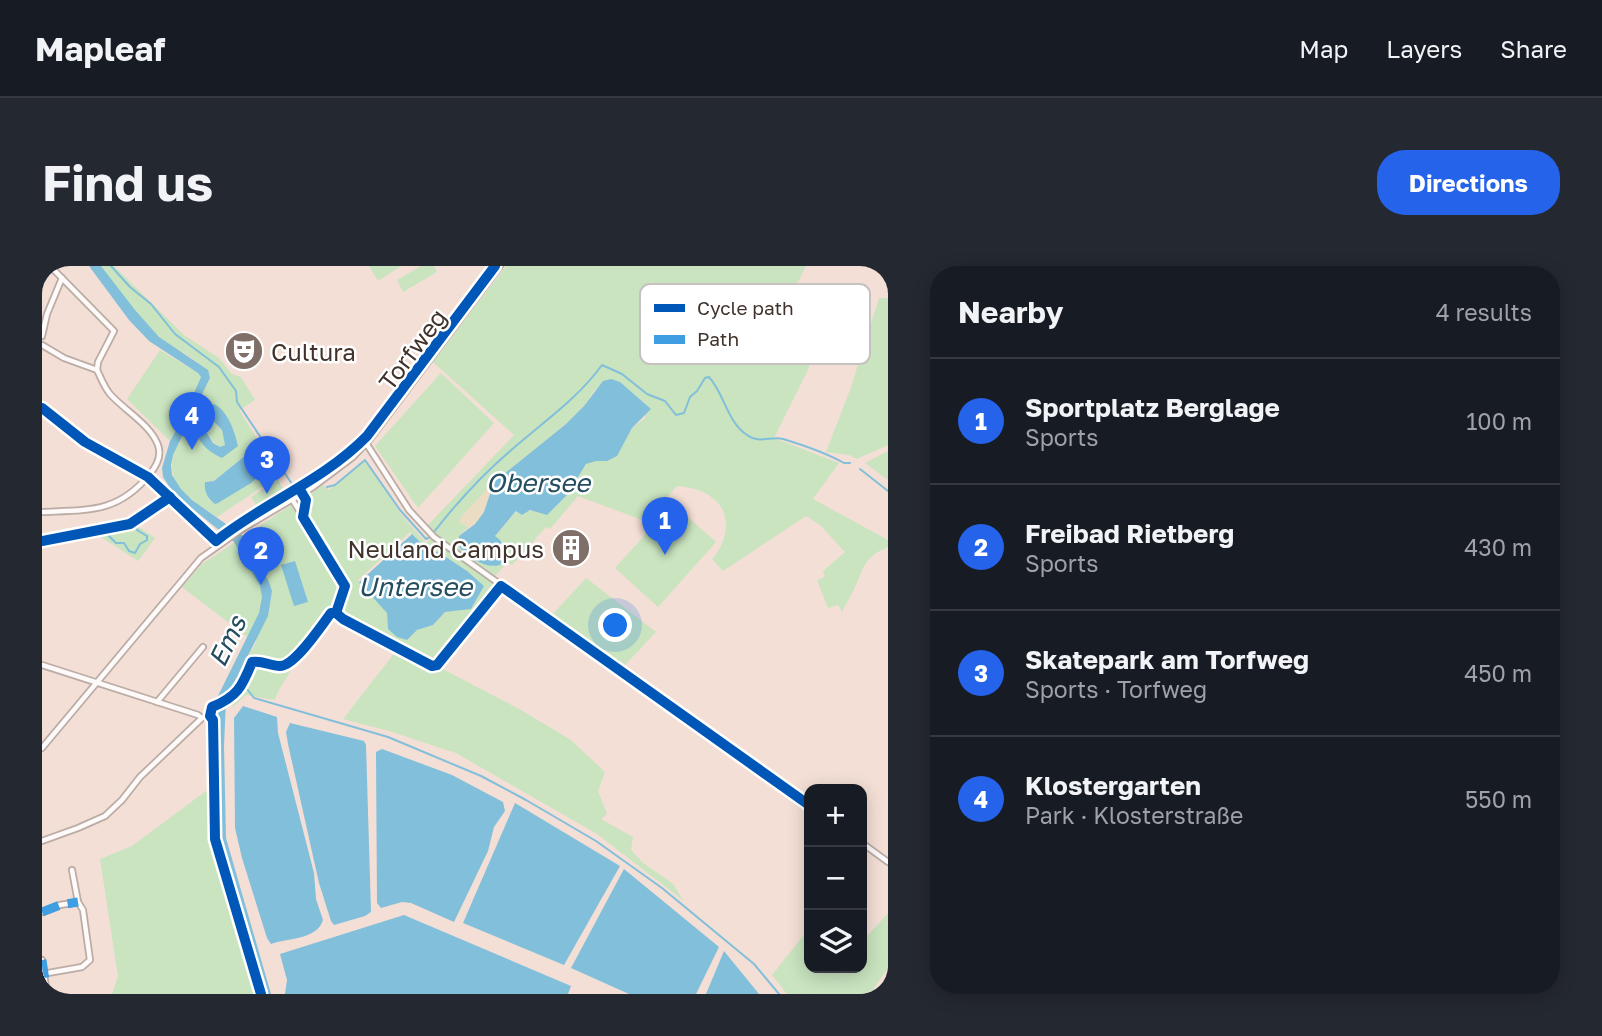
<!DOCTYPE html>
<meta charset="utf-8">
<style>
body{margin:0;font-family:"Golos Text",sans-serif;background:#242831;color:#f1f3f6}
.controls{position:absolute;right:21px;bottom:21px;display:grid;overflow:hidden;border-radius:14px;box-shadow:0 4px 18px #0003}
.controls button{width:63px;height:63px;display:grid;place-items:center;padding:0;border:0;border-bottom:2px solid #363941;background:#171b24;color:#f1f3f6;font:35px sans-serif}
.you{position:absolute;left:574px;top:360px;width:24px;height:24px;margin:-18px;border:5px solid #fff;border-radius:50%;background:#1a73e8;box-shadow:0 0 0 10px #1a73e833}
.badge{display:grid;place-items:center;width:46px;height:46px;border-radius:50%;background:#2563eb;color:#fff;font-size:23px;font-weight:700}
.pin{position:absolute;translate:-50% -58px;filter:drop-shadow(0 2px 4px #0008)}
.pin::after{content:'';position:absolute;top:37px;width:24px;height:21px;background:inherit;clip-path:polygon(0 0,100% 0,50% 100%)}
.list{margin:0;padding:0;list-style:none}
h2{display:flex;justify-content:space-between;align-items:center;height:91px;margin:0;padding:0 28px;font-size:30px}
h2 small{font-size:23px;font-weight:400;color:#9ea1a6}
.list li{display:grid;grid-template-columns:46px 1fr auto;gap:21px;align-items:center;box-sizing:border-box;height:126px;padding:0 28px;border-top:2px solid #363941}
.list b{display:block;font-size:26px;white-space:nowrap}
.list p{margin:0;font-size:23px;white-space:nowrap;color:#9ea1a6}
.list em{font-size:23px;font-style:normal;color:#9ea1a6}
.icon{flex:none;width:38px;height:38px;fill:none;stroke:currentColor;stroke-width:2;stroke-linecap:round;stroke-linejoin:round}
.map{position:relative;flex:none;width:846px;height:728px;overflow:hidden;border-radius:28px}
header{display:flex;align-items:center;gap:42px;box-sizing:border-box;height:98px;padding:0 35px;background:#171b24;border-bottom:2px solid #363941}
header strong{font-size:33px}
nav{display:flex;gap:38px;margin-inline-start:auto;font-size:24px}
.intro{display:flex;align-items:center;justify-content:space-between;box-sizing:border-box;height:168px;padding:0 42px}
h1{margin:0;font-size:49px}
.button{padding:18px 32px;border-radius:28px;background:#2563eb;color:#fff;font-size:24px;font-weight:700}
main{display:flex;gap:42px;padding:0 42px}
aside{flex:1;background:#171b24;border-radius:28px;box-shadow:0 4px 18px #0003}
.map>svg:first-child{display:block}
.green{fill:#c9e4bf;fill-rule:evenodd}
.sand{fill:#ebdcc4}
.water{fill:#82bfda}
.pier{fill:#f3dfd6}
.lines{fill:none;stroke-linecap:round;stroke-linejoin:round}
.stream{stroke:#82bfda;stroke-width:2}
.minor-casing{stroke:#bbaca5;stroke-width:8}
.minor{stroke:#fdfaf9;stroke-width:4.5}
.quiet{stroke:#3f9de1;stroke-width:9;stroke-dasharray:18 9;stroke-linecap:butt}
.cycleway-casing{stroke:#fff;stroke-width:15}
.cycleway{stroke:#0057b8;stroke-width:10}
.labels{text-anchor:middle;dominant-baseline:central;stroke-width:5;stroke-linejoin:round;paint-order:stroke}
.street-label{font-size:24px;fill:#41332c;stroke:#fff}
.poi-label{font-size:24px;fill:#41332c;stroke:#fff;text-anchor:start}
.water-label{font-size:26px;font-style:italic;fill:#254d60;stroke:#fff}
.key{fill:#fff;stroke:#c6c2c0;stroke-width:2}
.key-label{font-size:19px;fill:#41332c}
</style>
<header>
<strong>Mapleaf</strong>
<nav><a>Map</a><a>Layers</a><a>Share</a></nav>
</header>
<div class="intro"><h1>Find us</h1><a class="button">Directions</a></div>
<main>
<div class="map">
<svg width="846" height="728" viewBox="0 0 846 728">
<rect width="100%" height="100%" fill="#f3dfd6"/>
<g class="green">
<path d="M 59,0 L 72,0 L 142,69 L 177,92 L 190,108 L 199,111 L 213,134 L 197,144 L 238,209 L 175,251 C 152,235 124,221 131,189 L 168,113 C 153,88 139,88 118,72 C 95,53 77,24 59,0 ZM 167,152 L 192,164 L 180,192 L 156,160 C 166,165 168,176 178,181 L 183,179 L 180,164 ZM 204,189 C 212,192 220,198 220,207 L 187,230 L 172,237 L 167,234 L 164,215 L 172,215 Z"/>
<polygon points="327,0 359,0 336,15"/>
<polygon points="379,0 392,0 395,6 361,26 355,14"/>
<path d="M 464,0 L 764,0 L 756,16 L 737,37 L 785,58 L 765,106 L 732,172 L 797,197 L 771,233 L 846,274 L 846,281 C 826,290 824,295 816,314 C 812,325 805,335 800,346 L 796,339 L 786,342 L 775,314 L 783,311 L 781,305 L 803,286 L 778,259 L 764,250 L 681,305 L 670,293 C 685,277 691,249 672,233 C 662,224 647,221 635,220 L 603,255 L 536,230 L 508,263 L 504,261 L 470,299 L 466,296 L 453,310 L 396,270 L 385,260 L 472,169 L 391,96 ZM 578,116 L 586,126 L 602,136 L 603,152 L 590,162 L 574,190 L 565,195 L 554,194 L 544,198 L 525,229 L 505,249 L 496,245 L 475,245 L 453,270 L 463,289 L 417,270 L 427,261 L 417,256 L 452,216 L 524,158 L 542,140 L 553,124 Z"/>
<polygon points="837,32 846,32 846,179 815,193 807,189 784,186 808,124"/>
<polygon points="118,84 156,107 159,111 140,155 128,175 85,133"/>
<polygon points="399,107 452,157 376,242 333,180"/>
<polygon points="846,185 846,214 823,197"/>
<path d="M 322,196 L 325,196 L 358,247 L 384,277 L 389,272 L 454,319 L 454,323 L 394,398 L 390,399 L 302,351 L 298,346 L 306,319 L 255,237 L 281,219 L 287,224 ZM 385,283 C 407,289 425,305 442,320 L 429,343 L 403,346 L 391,359 L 375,364 L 365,374 L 346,363 L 345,347 Z"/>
<polygon points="236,213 242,225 216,242 209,231"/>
<polygon points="631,238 674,276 616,341 573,302"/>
<path d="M 249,239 L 297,317 L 296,333 L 287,346 L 290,348 L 251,398 C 247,411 237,420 233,434 L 204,429 L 193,439 L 182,442 L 184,433 L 215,374 L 204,370 L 140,321 L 160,298 Z"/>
<polygon points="97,261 113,272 96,295 59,271"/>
<polygon points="544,312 614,366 582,400 510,349"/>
<polygon points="354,385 393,403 397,401 479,444 529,474 563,506 556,525 565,548 559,553 591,571 589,584 601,597 630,617 642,635 555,568 414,487 347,465 301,453"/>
<polygon points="174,437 175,563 220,728 70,728 76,710 58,593 90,580 168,522 167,456 163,448"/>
<polygon points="846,647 846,702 828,728 745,728 730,709 761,670 767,668 767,702 820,702 820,676"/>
</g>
<path class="sand" d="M 452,216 C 448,232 444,253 427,261 L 417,256 L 420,249 Z"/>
<g class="water">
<polygon points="47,0 59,0 93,44 117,71 166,104 168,112 131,189 129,199 130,209 139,223 150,234 201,270 227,316 230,325 226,350 184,433 182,480 184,572 229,728 220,728 176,573 173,442 174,434 217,347 220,331 218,320 192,276 132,228 121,211 120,202 128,175 140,154 159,111 156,107 107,75 87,54"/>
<path d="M 569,113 L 578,116 L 609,143 L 590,162 L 575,190 L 565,195 L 554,195 L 544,198 L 525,229 L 505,249 L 488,244 L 480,249 L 474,245 L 453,270 L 459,275 L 459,283 L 463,289 L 458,299 C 442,303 430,292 418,282 L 417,270 L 433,258 L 442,246 L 452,216 L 524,158 L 542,140 L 561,115 Z"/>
<path d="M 172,138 C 186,145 193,166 196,180 L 180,192 C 167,186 157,178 153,163 L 160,159 L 171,177 L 178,181 L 183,179 L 180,164 L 163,147 L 167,140 Z"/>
<path d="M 204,189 C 212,191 220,199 220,207 L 209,217 L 176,237 L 173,238 C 165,232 162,225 163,216 L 172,215 Z"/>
<polygon points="370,268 385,283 398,287 425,305 442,320 429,343 403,346 391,359 375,364 365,374 355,371 346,363 345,347 317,316"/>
<polygon points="253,295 266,336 252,340 239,299"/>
<path d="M 201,440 L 235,451 L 236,467 L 272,607 L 274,633 L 281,654 C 275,674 245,672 229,678 L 225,672 L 200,592 L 193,562 L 192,452 Z"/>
<polygon points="248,457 322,475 324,479 329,646 323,650 292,659 289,655 277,617 246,478 244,466"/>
<polygon points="340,483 410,509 461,536 463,545 452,561 446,585 412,656 369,637 360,636 339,642 335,637 334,486"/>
<polygon points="473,537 578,600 522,699 421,657"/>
<polygon points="582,603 677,681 654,728 587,728 529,702"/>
<polygon points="362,649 529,720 526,728 243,728 245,714 238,688"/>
<polygon points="682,685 717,728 664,728"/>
</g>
<polygon class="pier" points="368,266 370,268 317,316 316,314"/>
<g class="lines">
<g class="stream">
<polyline points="69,0 88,21 109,38 133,68 177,101 194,125 195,136 250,218 253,219 267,210"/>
<polyline points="843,0 846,11"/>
<polyline points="818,203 846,225"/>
<polyline points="285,221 293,219 323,194 358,244 384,273 388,271"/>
<path d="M 392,266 C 416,235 444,205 474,180 C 504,154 536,132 560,99 L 580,108 L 605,128 L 623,135 L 634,149 L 642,147 L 648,131 L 655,125 L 663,112 L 667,111 C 682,127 685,156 705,169 C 717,178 729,170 741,173 C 761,179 784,187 802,197 L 808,197"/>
<polyline points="65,268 74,277 82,277 87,285 93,287 98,278 105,274 105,270 95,264 94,260"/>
<polyline points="0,280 64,268 94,259 127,237"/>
<polyline points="195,410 212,432 346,471 439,510 484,534 554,575 620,622 712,698 737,728"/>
</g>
<g class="minor-casing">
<g id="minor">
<polyline points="8,0 72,65 56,96 55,104"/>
<polyline points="0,70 5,48 20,12"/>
<path d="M 0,79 L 22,92 L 55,104 C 59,112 62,121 68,128 C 82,144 108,158 116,179 C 120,190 114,201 107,209 C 76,247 46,244 0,246"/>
<polyline points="0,142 43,176 106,211 153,253 177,278"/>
<polyline points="324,177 367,244 392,271 767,539"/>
<polyline points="250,233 301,315 303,325 294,347 315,360"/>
<polyline points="0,275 88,258 128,231"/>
<polyline points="0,399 156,449 160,452 98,511 80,534 63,550 36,562 0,575"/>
<polyline points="115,436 161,381"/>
<polyline points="0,482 159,292 200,263 271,221 311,191 328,173 458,0"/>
<polyline points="820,577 846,596"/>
<polyline points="0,646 18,639 36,636"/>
<polyline points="0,694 5,728"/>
<polyline points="0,708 40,701 48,694 41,644 36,636 30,604"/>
</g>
</g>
<use href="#minor" class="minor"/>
<g class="quiet">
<polyline points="0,646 18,639 36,636"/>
<polyline points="0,694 5,728"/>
</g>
<g class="cycleway-casing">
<g id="cycleway">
<path d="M 0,142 L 43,176 L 106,211 L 174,275 C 223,236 281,215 325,170 L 453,0"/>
<polyline points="257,222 264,234 261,251 303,320 294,347"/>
<polyline points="0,275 88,258 128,231"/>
<polyline points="294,347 301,353 390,400 395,399 459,320 767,539"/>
<path d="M 219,728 L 173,573 L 171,454 L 168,450 L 170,441 C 195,431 200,421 210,396 C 220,394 228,400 238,400 C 253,400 279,360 289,347 L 294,347"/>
</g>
</g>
<use href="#cycleway" class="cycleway"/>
</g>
<defs>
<g id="theatre-disc" transform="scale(2.0125)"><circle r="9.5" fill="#7f6f68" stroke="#fff"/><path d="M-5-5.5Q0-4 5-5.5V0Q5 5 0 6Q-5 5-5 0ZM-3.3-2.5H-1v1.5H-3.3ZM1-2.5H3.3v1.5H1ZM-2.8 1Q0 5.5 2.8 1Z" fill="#fff"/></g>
<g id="building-disc" transform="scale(2.0125)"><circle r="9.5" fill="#7f6f68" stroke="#fff"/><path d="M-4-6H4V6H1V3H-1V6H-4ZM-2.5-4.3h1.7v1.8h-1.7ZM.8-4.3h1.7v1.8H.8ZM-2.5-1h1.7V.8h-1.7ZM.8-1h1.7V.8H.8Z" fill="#fff"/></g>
</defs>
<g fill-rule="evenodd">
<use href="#theatre-disc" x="202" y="85"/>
<use href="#building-disc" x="529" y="282"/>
</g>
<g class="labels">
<g class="street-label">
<text transform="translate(370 83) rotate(-53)">Torfweg</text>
</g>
<g class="poi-label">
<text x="229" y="85">Cultura</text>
<text x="502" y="282" text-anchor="end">Neuland Campus</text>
</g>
<g class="water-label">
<text x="496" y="216">Obersee</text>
<text x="373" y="320">Untersee</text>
<text transform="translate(185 375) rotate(-64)">Ems</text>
</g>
</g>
<rect x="598" y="18" width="230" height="80" rx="10" class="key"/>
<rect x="612" y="38" width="31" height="8" fill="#0057b8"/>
<rect x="612" y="69" width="31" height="9" fill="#3f9de1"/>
<g class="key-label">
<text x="655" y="49">Cycle path</text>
<text x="655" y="80">Path</text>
</g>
</svg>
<div class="controls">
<button>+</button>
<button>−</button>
<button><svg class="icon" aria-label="layers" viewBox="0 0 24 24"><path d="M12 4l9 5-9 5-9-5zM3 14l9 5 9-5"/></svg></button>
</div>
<div class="you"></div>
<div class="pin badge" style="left:623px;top:289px">1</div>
<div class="pin badge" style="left:219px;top:319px">2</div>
<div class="pin badge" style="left:225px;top:228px">3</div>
<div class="pin badge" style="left:150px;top:184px">4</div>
</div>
<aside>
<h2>Nearby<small>4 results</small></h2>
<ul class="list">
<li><span class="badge">1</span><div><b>Sportplatz Berglage</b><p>Sports</p></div><em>100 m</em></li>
<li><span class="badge">2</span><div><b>Freibad Rietberg</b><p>Sports</p></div><em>430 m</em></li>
<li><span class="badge">3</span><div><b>Skatepark am Torfweg</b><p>Sports · Torfweg</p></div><em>450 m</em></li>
<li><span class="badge">4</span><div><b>Klostergarten</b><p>Park · Klosterstraße</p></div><em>550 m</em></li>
</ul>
</aside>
</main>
